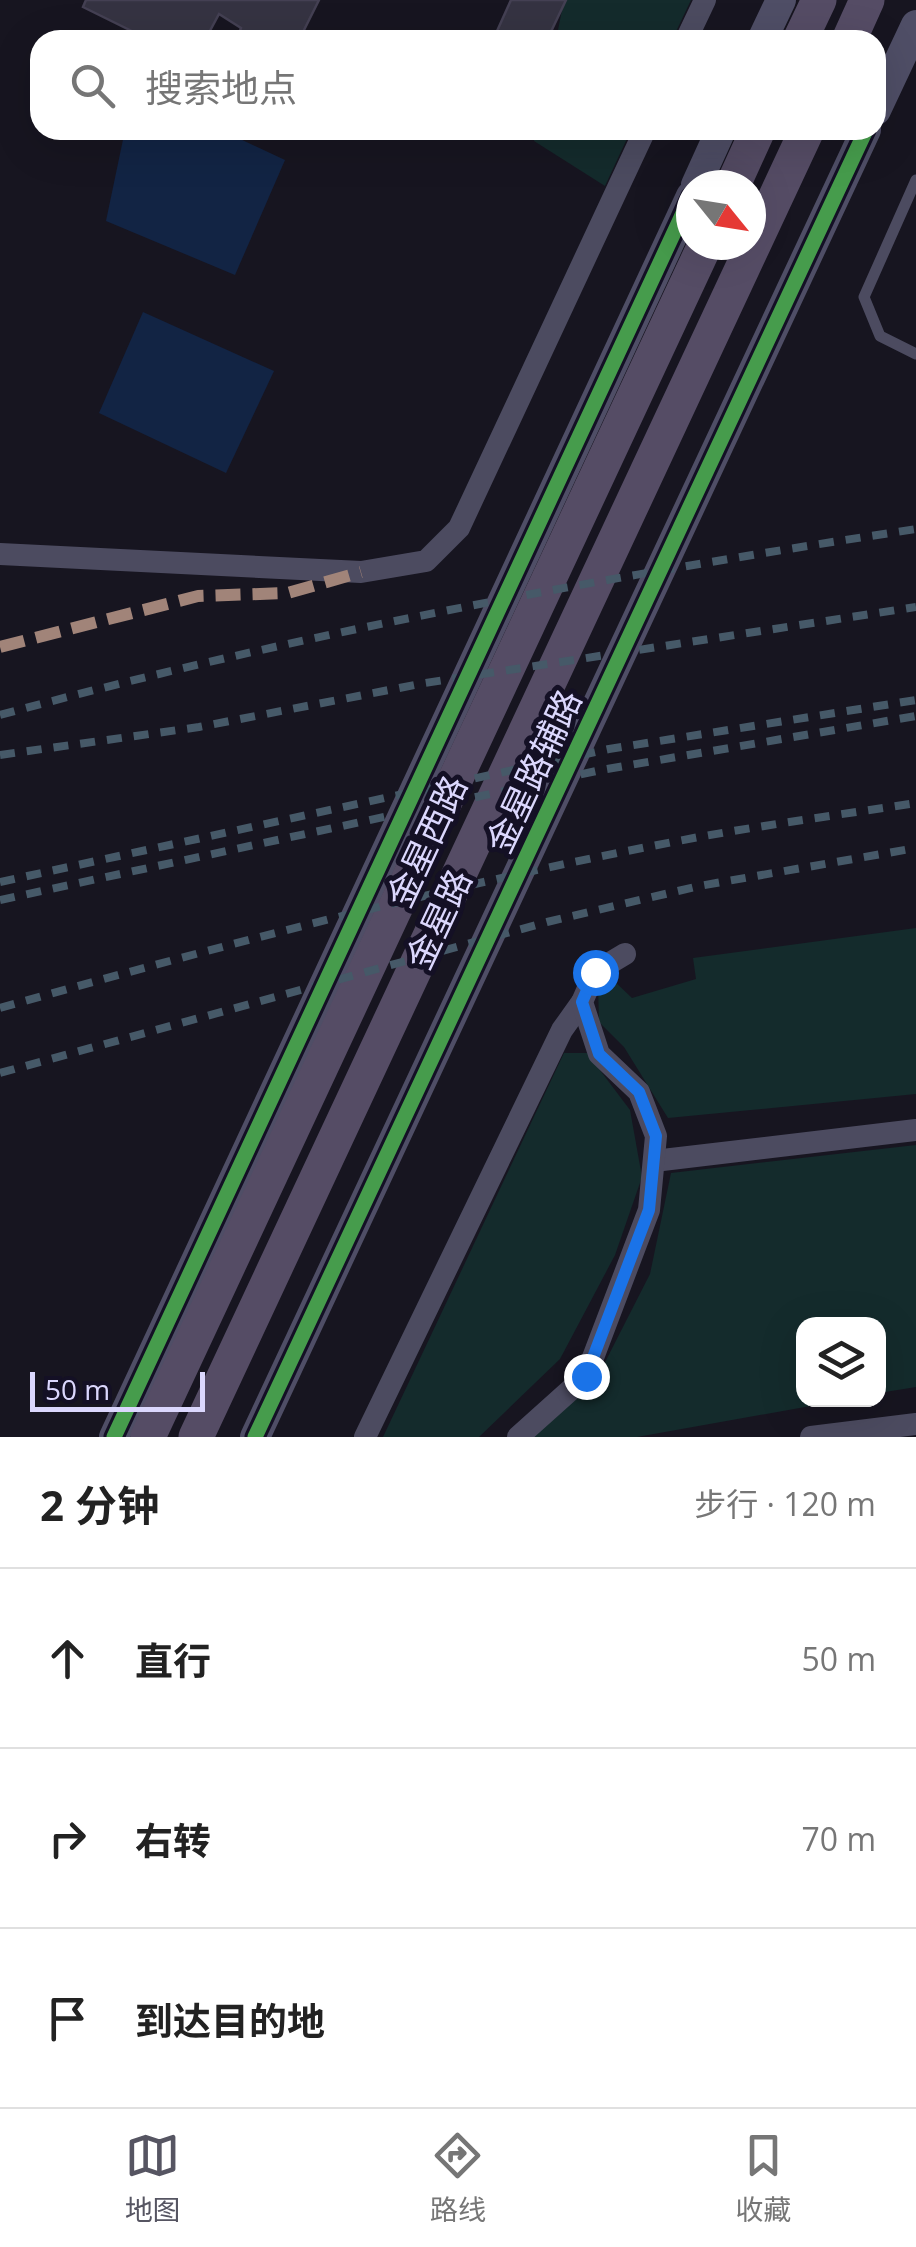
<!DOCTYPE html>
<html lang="zh">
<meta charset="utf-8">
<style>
body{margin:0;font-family:"Open Sans","Noto Sans SC",sans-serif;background:#f6f6f6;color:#222}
.controls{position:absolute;right:30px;bottom:30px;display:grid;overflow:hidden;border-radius:20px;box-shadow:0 10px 40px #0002}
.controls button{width:90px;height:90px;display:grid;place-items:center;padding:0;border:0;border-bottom:2px solid #e0e0e0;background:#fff;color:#222;font:50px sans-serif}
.compass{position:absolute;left:676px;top:170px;width:90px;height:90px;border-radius:50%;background:#fff;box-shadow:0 10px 40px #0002;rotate:120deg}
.scale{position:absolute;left:30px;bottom:25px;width:175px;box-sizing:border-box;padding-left:10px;border:5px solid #dbd7fd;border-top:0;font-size:28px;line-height:35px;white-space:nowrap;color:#dbd7fd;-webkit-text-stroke:8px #141025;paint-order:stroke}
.stop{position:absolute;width:30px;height:30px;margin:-22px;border:8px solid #1a73e8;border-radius:50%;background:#fff}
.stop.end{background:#1a73e8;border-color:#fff;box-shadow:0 2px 10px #0008}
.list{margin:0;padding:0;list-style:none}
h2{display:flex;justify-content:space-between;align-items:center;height:130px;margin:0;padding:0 40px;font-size:42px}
h2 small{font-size:32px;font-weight:400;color:#767676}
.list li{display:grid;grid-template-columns:65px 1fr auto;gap:30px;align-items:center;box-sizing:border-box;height:180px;padding:0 40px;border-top:2px solid #e0e0e0}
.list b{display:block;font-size:38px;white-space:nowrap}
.list em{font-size:32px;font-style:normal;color:#767676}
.icon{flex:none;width:55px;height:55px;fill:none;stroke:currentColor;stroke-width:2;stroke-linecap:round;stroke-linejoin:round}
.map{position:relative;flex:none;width:916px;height:1437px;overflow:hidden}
.search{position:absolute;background:#fff;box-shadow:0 10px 40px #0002;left:30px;right:30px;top:30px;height:110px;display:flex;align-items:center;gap:25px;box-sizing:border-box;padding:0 35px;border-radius:30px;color:#767676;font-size:38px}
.sheet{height:670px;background:#fff}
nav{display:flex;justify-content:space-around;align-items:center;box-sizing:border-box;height:140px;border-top:2px solid #e0e0e0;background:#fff;font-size:28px;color:#767676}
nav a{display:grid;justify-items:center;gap:5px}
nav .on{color:#565562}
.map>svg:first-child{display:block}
.green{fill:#142b2c}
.water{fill:#122444}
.building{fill:#353342;stroke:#444053;stroke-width:2.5}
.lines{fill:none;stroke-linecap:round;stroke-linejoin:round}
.lane{stroke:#4c4b60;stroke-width:11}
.street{stroke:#4c4b60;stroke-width:22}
.secondary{stroke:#4f4e66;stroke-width:30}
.primary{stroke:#554c65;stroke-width:35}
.rail{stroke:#465968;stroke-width:8;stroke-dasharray:15 12;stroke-linecap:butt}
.quiet{stroke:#a18479;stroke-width:12;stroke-dasharray:25 12;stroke-linecap:butt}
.cycleway-casing{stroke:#141025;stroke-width:21}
.cycleway{stroke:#469c4c;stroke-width:15}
.route{stroke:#1a73e8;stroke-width:12}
.labels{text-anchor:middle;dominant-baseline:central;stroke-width:10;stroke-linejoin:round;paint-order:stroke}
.street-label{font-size:35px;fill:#dbd7fd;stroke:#141025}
</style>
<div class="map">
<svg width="916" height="1437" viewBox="0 0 916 1437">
<rect width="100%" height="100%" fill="#171520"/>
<g class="green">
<polygon points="564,0 691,0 672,40 556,40"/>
<polygon points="536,130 631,130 605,186 534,141"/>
<polygon points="916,928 916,1094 668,1118 624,1047 599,1022 598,985 610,977 632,998 696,979 693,958"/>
<polygon points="564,1053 587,1053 630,1110 642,1177 615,1255 560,1359 479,1437 383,1437"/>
<polygon points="916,1145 916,1387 879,1393 878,1324 804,1324 804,1400 844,1400 637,1437 531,1437 598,1376 650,1274 671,1173"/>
</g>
<g class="water">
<polygon points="125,130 221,130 285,160 235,275 106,221"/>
<polygon points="143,312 274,371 226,473 99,413"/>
</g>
<g class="building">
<polygon points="86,0 319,0 299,40 237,40 241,28 219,14 205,40 150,40 83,7"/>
<polygon points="511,0 566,0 547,40 493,40"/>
</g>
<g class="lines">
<polyline class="lane" points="916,180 864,297 880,336 916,354"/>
<g class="street">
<polyline points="686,40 705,0"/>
<polyline points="0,554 361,572 426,561 459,528 645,130"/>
<polyline points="654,1161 916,1130"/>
<polyline points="365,1437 562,1030 582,1002"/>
<polyline points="518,1437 586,1376 649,1210 656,1136 639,1092 599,1054 582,1002 595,972 625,954"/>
<polyline points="811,1437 916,1424"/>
</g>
<g class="secondary">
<polyline points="762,40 781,0"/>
<polyline points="876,110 916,25"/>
<polyline points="696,185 721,130"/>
<polyline points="114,1437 691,196"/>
<polyline points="255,1437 866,130"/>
</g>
<g class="primary">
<polyline points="800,40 819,0"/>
<polyline points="849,40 867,0"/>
<polyline points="733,185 758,130"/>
<polyline points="148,1437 705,245"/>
<polyline points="196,1437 807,130"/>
</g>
<g class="rail">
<path d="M 0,715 C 300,633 608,576 916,529"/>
<polyline points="0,755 199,727 425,683 916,607"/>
<polyline points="0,882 609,749 916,700"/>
<polyline points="0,900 601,770 916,716"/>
<path d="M 0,1008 C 230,943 464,881 699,837 C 771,824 844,814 916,803"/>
<polyline points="0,1073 547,922 699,886 916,848"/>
</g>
<polyline class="quiet" points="0,647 198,596 288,593 361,572"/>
<g class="cycleway-casing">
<g id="cycleway">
<polyline points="114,1437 691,196"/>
<polyline points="255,1437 866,130"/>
</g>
</g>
<use href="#cycleway" class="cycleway"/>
</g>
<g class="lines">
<polyline class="route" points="586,1376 649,1210 656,1136 639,1092 599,1054 582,1002 595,972"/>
</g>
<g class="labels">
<g class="street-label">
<text transform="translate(533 771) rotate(-65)">金星路辅路</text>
<text transform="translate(426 841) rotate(-65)">金星西路</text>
<text transform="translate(438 919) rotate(-65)">金星路</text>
</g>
</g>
</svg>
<div class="controls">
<button><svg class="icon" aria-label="layers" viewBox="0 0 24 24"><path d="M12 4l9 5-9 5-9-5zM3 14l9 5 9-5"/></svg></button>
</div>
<svg class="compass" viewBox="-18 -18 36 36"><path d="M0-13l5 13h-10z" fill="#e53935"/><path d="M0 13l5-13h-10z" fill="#767676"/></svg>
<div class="scale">50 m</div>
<div class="stop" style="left:595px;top:972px"></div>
<div class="stop end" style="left:586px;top:1376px"></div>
<div class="search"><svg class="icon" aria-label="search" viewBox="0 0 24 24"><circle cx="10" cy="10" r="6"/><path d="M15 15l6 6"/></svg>搜索地点</div>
</div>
<section class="sheet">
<h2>2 分钟<small>步行 · 120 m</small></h2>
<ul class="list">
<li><svg class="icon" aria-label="ahead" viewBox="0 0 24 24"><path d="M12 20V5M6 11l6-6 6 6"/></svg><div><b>直行</b></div><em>50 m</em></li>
<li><svg class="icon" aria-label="right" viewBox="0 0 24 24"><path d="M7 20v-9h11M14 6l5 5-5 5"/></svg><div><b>右转</b></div><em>70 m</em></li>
<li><svg class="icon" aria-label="arrive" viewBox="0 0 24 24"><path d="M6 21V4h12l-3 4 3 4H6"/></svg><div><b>到达目的地</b></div></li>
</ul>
</section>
<nav>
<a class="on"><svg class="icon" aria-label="map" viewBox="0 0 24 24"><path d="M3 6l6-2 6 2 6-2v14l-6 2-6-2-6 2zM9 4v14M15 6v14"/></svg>地图</a>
<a><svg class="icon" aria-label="directions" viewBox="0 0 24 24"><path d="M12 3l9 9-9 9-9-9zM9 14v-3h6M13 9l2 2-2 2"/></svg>路线</a>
<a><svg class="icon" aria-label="saved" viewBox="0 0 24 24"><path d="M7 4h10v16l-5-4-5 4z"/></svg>收藏</a>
</nav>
